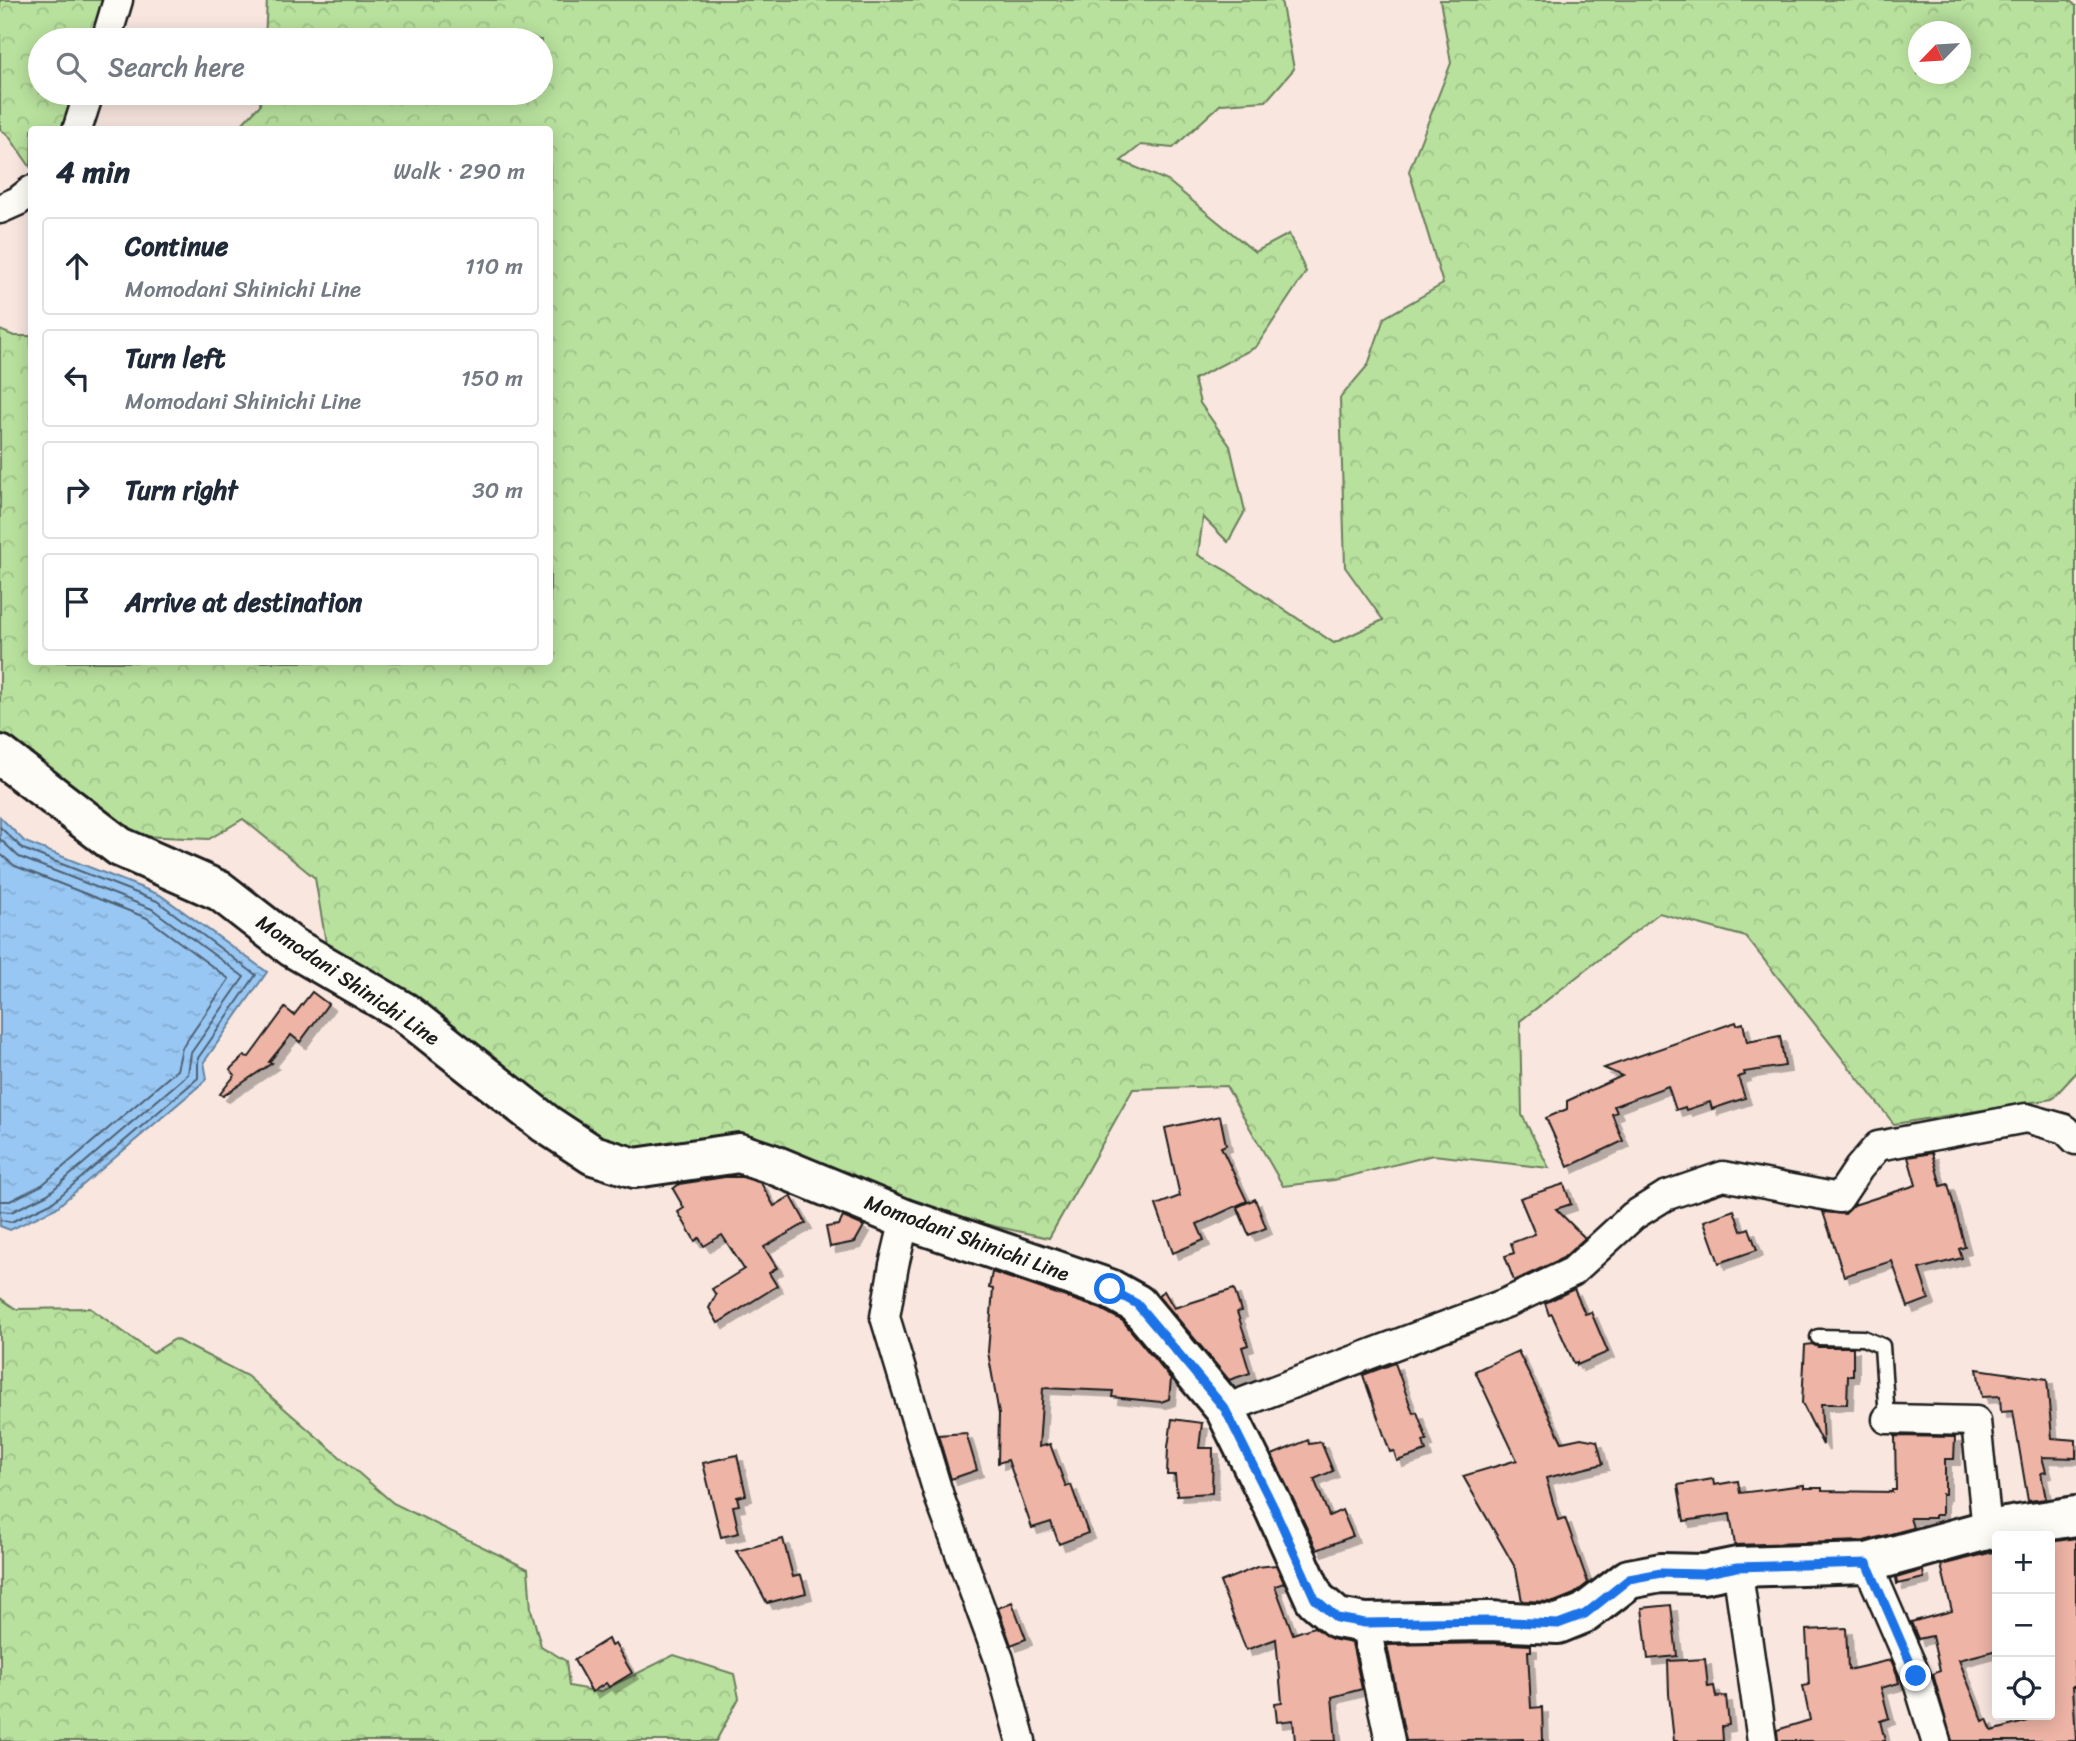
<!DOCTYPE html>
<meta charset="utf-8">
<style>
body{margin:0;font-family:Sriracha,sans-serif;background:#f2f2f3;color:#1f2937}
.controls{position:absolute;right:21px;bottom:21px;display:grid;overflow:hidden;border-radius:7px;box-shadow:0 4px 18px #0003}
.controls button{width:63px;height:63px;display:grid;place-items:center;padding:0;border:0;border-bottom:2px solid #e0e1e3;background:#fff;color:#1f2937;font:35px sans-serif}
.compass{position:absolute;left:1908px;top:21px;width:63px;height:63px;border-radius:50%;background:#fff;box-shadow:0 4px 18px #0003;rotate:245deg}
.stop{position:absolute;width:21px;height:21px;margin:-16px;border:5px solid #1a73e8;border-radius:50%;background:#fff}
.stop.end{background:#1a73e8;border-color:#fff;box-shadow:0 2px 7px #0008}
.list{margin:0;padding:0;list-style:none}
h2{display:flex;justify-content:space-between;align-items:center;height:91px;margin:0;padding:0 28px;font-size:30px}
h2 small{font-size:23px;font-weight:400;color:#747a83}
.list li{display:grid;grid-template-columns:46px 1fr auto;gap:21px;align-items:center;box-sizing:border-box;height:98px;margin:0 14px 14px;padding:0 14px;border:2px solid #e0e1e3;border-radius:7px}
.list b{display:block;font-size:26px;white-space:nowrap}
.list p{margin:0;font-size:23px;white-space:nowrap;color:#747a83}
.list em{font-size:23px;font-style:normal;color:#747a83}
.icon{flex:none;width:38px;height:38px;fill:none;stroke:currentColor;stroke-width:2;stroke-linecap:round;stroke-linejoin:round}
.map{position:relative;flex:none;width:2076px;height:1741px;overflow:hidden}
.search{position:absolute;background:#fff;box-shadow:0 4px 18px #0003;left:28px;top:28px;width:525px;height:77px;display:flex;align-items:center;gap:18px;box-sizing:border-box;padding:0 24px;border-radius:38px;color:#747a83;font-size:26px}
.panel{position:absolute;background:#fff;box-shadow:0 4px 18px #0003;left:28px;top:126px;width:525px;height:539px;border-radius:7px}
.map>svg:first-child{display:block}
.forest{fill:url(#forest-crowns);stroke:#6a7e5c;stroke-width:2;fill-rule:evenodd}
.water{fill:url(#water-ripples);stroke:#66839d;stroke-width:2}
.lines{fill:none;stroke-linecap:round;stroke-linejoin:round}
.shore{stroke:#4e6072;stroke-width:2}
.building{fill:#eeb4a6;stroke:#1c1c1c;stroke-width:2;filter:url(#shadow)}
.service-casing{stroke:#1c1c1c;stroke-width:19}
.minor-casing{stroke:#1c1c1c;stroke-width:33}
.secondary-casing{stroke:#1c1c1c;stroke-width:44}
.service{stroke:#fdfcf7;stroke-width:14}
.minor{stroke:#fdfcf7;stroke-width:28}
.secondary{stroke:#fdfcf7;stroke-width:38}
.route{stroke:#1a73e8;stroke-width:9}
.labels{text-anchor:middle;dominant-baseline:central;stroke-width:7;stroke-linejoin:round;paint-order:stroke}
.street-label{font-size:21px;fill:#1c1c1c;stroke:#fdfcf7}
</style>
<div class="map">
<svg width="2076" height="1741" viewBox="0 0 2076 1741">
<defs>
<pattern id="forest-crowns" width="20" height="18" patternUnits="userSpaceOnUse" patternTransform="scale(1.75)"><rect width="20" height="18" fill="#b8e19d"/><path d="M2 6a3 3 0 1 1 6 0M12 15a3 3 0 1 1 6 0" fill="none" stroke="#9ec087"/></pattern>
<pattern id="water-ripples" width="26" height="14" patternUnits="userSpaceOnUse" patternTransform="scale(1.75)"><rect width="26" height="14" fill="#98c7f3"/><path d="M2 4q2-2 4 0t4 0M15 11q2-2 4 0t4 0" fill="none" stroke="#82aad0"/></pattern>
<filter id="shadow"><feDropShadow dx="6" dy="6" stdDeviation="0" flood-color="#0004"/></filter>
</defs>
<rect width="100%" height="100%" fill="#f8e6df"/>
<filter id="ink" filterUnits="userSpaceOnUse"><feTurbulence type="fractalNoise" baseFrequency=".0143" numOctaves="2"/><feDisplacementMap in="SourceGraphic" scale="14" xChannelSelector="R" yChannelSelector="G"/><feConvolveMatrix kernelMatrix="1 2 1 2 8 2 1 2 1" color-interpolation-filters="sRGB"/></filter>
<g filter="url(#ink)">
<g class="forest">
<polygon points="0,0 111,0 97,40 40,40 40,93 80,93 67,129 32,130 31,168 8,135 0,129"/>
<path d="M 267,0 L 1281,0 L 1294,69 L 1266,101 L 1221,104 L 1173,148 L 1141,145 L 1121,161 L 1168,181 L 1255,252 L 1289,234 L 1306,272 L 1256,347 L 1194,379 L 1200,403 L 1230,446 L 1245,511 L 1228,542 L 1203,517 L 1198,555 L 1227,571 L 1334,643 L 1383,620 L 1345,567 L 1340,398 L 1368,365 L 1384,318 L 1443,284 L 1409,171 L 1451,63 L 1440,0 L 2069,0 L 2076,6 L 2076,1073 L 2052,1099 L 1894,1124 L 1746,937 L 1659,913 L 1520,1021 L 1522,1115 L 1549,1168 L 1433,1155 L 1334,1180 L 1283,1186 L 1226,1086 L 1133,1089 L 1049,1238 L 645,1150 L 583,1132 L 326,943 L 315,878 L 243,819 L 209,839 L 118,835 L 81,808 L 0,732 L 0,330 L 14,336 L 31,336 L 32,662 L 550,662 L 550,130 L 237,129 L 260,105 L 261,93 L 541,93 L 541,40 L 265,40 ZM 1918,32 L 1960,32 L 1960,74 L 1918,74 Z"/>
<polygon points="0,1298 16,1309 90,1308 153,1353 175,1339 247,1376 393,1503 528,1569 531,1609 541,1646 566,1661 569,1686 600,1692 674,1655 734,1674 739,1698 716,1741 0,1741"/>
</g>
<polygon class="water" points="0,817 25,842 160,895 267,972 204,1062 207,1079 56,1208 10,1230 0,1226"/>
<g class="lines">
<g class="shore">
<polyline points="0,827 23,849 157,901 256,975 198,1058 198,1078 53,1202 11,1222 0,1220"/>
<polyline points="0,839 19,857 152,909 244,977 191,1053 188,1074 48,1194 11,1212 0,1211"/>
<polyline points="0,854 15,866 147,918 229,979 182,1048 177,1070 42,1185 10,1201 0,1201"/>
</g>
</g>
<g class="building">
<polygon points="312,992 328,1004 300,1042 291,1035 269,1062 272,1063 223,1096 220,1094 235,1075 230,1069 244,1056 249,1057 285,1008 294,1015"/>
<polygon points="1736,1022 1737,1025 1743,1023 1747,1042 1780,1036 1785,1066 1744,1072 1745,1075 1738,1077 1745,1098 1712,1109 1710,1102 1686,1110 1685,1107 1676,1110 1668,1086 1614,1106 1617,1112 1612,1114 1623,1141 1568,1167 1546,1118 1567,1109 1567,1101 1622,1076 1604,1068"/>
<polygon points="1220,1116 1226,1145 1221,1147 1247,1201 1197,1224 1204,1240 1173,1253 1156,1205 1180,1196 1165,1128"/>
<polygon points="1932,1153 1941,1186 1948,1184 1965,1247 1959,1249 1962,1258 1919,1269 1929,1299 1908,1307 1892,1261 1844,1276 1823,1212 1845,1214 1854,1205 1916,1185 1908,1157"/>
<polygon points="725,1177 742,1177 761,1183 774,1206 791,1196 806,1223 764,1247 777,1268 769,1273 777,1286 718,1323 709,1308 716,1295 712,1289 744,1269 722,1235 704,1246 699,1238 695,1241 678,1212 684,1208 673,1189 679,1184"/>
<polygon points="1564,1184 1571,1204 1556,1209 1585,1238 1563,1258 1514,1281 1505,1256 1514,1253 1511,1243 1535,1234 1520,1198"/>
<polygon points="1255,1199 1266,1228 1249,1235 1237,1207"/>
<polygon points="1734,1210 1741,1231 1749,1228 1757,1250 1719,1263 1704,1221"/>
<polygon points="843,1217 864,1226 855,1242 830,1247 826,1227 839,1225"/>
<polygon points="992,1272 1101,1309 1123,1321 1171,1379 1169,1399 1161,1402 1112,1397 1113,1391 1043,1388 1039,1447 1050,1444 1066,1487 1071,1485 1088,1533 1059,1544 1051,1522 1032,1528 1008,1460 998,1463 999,1414 988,1352 993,1289 989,1288"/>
<polygon points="1234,1289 1241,1311 1237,1312 1248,1345 1242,1347 1250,1373 1229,1380 1158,1295 1164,1291 1174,1308"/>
<polygon points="1574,1289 1585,1314 1591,1312 1608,1352 1577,1365 1577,1362 1574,1363 1552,1314 1549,1315 1545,1303"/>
<polygon points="1812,1344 1818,1347 1853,1347 1853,1376 1848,1376 1847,1404 1821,1404 1823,1445 1802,1403 1805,1345"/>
<polygon points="1518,1351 1562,1442 1581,1438 1597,1441 1603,1464 1546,1478 1558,1520 1565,1518 1588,1583 1574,1594 1554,1602 1522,1601 1516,1569 1463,1476 1517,1460 1475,1371"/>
<polygon points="1395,1363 1413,1413 1417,1412 1427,1440 1423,1441 1426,1451 1397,1461 1394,1451 1390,1452 1363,1375"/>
<polygon points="1977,1369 2047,1379 2052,1438 2076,1440 2076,1458 2042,1457 2046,1472 2041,1473 2046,1499 2028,1501 2013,1411 2001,1412 2000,1396 1982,1397"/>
<polygon points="1172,1419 1202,1423 1199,1448 1213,1448 1212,1493 1177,1495 1175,1475 1167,1475 1168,1447"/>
<polygon points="966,1433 977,1470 951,1479 938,1435"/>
<polygon points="1895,1436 1955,1437 1954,1459 1945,1459 1945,1494 1942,1494 1942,1515 1935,1515 1935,1518 1910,1518 1913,1528 1864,1541 1735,1545 1730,1514 1684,1521 1678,1485 1713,1479 1714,1485 1738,1481 1740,1493 1804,1485 1804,1488 1822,1488 1822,1491 1892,1492 1892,1490 1896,1490"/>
<polygon points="1308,1440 1309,1444 1321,1442 1333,1471 1314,1479 1329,1516 1342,1510 1353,1536 1317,1550 1272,1455"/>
<polygon points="737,1455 746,1495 737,1497 739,1505 733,1506 739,1533 721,1537 703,1463"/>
<polygon points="2076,1538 2076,1661 2074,1661 2076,1686 2073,1686 2076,1741 1952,1741 1933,1674 1940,1671 1932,1636 1918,1639 1911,1622 1952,1611 1941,1565 1997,1551 1997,1650 1959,1660 1983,1721 1987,1719 1992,1731 2028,1721 2028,1715 2050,1715 2050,1542"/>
<polygon points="783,1539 793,1577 801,1575 806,1593 767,1603 751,1573 736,1551"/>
<polygon points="1276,1565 1284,1583 1275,1586 1293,1634 1314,1627 1332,1639 1352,1643 1362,1689 1332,1697 1336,1741 1295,1741 1293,1720 1277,1722 1275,1703 1282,1702 1276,1639 1246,1650 1220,1582 1257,1567"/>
<polygon points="1923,1570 1924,1578 1897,1584 1896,1578"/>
<polygon points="1012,1602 1026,1639 1011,1645 998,1608"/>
<polygon points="1671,1605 1677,1656 1648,1659 1642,1608"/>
<polygon points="1846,1628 1848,1670 1891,1660 1897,1674 1899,1683 1881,1688 1889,1718 1880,1721 1885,1741 1778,1741 1777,1730 1810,1720 1803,1686 1809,1685 1806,1630"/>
<polygon points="608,1639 611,1646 615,1644 632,1673 609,1687 606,1683 592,1692 574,1660"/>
<polygon points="1489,1643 1531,1645 1531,1651 1528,1651 1531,1708 1542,1707 1543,1741 1523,1741 1523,1739 1406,1741 1387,1645"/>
<polygon points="1705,1659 1708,1687 1714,1686 1716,1697 1726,1696 1729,1725 1722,1726 1723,1741 1674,1741 1669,1694 1668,1661"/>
</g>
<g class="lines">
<g class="service-casing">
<polyline id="service" points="1818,1337 1863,1338 1882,1346 1887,1419"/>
</g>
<g class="minor-casing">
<g id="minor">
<polyline points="106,40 118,0"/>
<polyline points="77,130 89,93"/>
<polyline points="0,209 18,201 32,190"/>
<polyline points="905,1219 894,1265 885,1317 940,1499 999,1659 1021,1741"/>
<polyline points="1225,1409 1506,1303 1572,1272 1633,1216 1665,1196 1723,1176 1839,1198 1859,1168 1878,1146 2026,1118 2065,1129 2076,1140"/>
<polyline points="1887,1419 1976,1421 1987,1530"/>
<polyline points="1867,1563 1916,1676 1936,1741"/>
<polyline points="1737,1567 1762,1741"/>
<polyline points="1365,1623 1390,1741"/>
</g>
</g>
<g class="secondary-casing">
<polyline id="secondary" points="0,755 120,847 220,891 292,947 404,1012 546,1124 593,1155 635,1168 739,1153 772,1164 905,1219 1110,1289 1137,1304 1225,1409 1275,1510 1315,1599 1337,1618 1365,1623 1489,1621 1558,1624 1585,1613 1629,1579 1661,1573 1703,1574 1737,1567 1867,1563 1987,1530 2076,1516"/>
</g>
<use href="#service" class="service"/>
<use href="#minor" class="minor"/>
<use href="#secondary" class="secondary"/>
</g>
</g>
<g class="lines" filter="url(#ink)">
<polyline class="route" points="1110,1289 1137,1304 1225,1409 1275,1510 1315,1599 1337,1618 1365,1623 1489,1621 1558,1624 1585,1614 1629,1579 1661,1573 1703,1574 1737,1567 1867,1563 1916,1676"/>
</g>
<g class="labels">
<g class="street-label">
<text transform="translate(348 980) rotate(34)">Momodani Shinichi Line</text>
<text transform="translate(967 1238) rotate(20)">Momodani Shinichi Line</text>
</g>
</g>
</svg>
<div class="controls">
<button>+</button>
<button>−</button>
<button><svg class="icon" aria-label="locate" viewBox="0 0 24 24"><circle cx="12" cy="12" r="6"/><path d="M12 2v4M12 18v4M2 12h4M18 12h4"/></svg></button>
</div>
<svg class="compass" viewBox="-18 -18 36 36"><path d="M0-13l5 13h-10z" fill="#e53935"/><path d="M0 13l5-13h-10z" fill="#747a83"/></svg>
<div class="stop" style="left:1110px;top:1289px"></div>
<div class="stop end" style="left:1916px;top:1676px"></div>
<div class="search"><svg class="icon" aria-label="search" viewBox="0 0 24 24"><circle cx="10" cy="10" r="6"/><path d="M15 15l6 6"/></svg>Search here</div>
<section class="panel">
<h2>4 min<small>Walk · 290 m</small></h2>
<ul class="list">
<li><svg class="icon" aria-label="ahead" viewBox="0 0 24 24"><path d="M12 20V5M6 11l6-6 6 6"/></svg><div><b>Continue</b><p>Momodani Shinichi Line</p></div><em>110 m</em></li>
<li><svg class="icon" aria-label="left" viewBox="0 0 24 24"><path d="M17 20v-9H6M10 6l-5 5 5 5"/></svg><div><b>Turn left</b><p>Momodani Shinichi Line</p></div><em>150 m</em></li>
<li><svg class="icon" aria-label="right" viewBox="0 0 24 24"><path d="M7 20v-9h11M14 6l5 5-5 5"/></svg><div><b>Turn right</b></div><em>30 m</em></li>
<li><svg class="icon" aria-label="arrive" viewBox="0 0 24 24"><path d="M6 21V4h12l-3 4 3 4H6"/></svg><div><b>Arrive at destination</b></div></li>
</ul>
</section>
</div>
